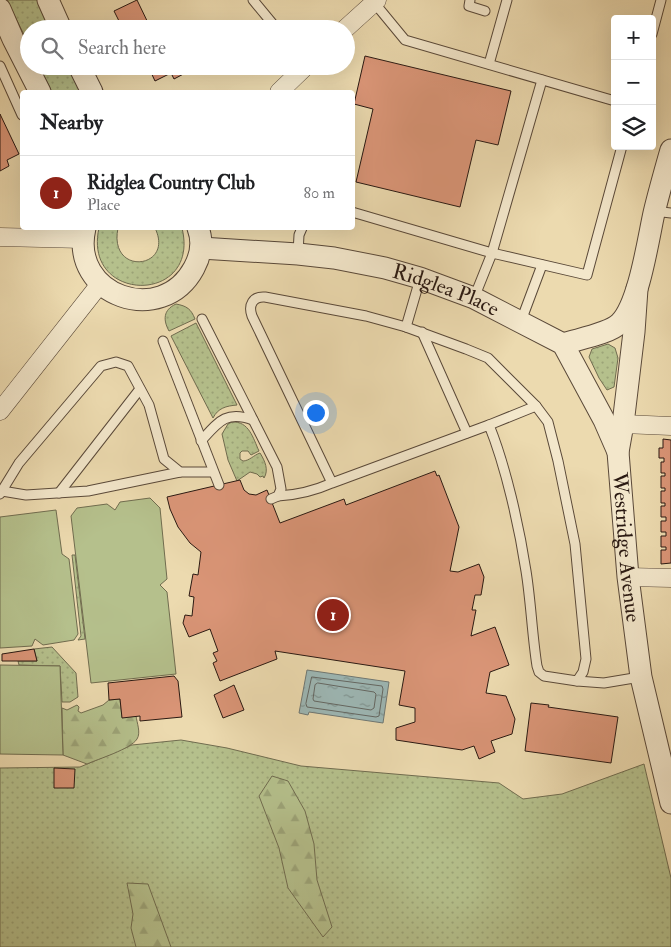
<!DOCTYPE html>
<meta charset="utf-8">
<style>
body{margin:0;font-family:"IM FELL Double Pica",serif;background:#f6f6f6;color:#202124}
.controls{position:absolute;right:15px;top:15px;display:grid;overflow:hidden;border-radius:5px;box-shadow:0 5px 20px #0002}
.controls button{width:45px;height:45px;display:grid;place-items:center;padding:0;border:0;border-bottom:1px solid #e0e0e0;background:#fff;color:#202124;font:25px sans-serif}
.you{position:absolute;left:315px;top:412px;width:18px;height:18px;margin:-12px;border:4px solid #fff;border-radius:50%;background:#1a73e8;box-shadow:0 0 0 8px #1a73e833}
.badge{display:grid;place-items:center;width:32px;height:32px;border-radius:50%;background:#8f2418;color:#fff;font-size:16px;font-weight:700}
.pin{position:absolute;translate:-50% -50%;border:2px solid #fff;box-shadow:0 1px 5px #0006}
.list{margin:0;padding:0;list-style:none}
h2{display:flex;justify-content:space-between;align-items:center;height:65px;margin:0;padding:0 20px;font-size:21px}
h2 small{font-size:16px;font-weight:400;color:#757577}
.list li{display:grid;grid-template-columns:32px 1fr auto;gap:15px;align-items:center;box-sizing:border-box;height:75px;padding:0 20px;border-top:1px solid #e0e0e0}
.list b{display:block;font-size:19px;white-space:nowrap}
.list p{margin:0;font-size:16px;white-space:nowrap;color:#757577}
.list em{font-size:16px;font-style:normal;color:#757577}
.icon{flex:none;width:28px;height:28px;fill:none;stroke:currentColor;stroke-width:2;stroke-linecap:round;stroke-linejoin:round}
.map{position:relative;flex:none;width:671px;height:947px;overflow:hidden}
.search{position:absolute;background:#fff;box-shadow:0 5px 20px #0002;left:20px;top:20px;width:335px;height:55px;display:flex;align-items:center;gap:12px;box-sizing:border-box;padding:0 18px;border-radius:28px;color:#757577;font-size:19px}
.panel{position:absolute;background:#fff;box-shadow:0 5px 20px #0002;left:20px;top:90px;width:335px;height:140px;border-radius:5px}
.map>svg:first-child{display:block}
.green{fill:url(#green-dots);stroke:#706c4f}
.forest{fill:url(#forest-firs);stroke:#706c4f}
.pitch{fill:#b5c08c;stroke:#706c4f}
.water{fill:url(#water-ripples);stroke:#6f7874}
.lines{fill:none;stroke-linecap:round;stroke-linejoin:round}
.shore{stroke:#646864;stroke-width:1}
.building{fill:#da9577;stroke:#2a1912}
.service-casing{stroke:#5a4939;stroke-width:11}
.minor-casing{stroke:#5a4939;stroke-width:19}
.tertiary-casing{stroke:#5a4939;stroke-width:23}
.service{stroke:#f3e7cb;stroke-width:9}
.minor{stroke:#f3e7cb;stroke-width:18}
.tertiary{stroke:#f3e7cb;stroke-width:21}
.labels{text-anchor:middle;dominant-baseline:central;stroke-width:4;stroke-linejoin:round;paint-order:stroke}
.street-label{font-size:21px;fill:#2a1912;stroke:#f3e7cb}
</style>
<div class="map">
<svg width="671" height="947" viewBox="0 0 671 947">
<defs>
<pattern id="green-dots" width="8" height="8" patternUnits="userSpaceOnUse" patternTransform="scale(1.25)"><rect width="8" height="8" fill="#b5c08c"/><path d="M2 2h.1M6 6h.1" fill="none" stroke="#9ca478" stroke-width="1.8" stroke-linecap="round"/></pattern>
<pattern id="forest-firs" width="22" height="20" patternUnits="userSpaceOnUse" patternTransform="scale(1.25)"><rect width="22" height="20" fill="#b5c08c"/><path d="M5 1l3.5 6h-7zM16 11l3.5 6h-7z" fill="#9ca478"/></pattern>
<pattern id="water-ripples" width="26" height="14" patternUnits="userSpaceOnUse" patternTransform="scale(1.25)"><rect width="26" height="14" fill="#9db8b6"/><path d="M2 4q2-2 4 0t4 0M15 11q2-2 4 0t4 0" fill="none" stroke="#809593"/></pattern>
</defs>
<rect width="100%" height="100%" fill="#ecdaaf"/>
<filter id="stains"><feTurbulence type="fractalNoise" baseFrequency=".004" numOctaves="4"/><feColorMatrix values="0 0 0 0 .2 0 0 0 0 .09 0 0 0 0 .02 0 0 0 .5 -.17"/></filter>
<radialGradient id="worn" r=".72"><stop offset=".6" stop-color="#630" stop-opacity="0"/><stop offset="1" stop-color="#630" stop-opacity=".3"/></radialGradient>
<g class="green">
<polygon points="7,0 37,0 52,29 29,29 29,45"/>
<polygon points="39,66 70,66 83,92 52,92"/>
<path d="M 99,228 L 118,228 C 108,277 175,269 155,228 L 182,228 C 201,305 82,304 99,228 Z"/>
<path d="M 176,304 C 187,306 191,309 195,319 L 169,331 C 163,320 163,310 176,304 Z"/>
<path d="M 196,323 L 237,405 C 226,406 218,408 213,418 L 171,336 Z"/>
<polygon points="608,344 615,348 618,358 614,387 607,390 599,378 589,357 592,349"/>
<path d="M 232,422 C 249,421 253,438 259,451 L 251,455 L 248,451 L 242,451 L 240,453 L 240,459 L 243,461 C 249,461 254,455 260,453 C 265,461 269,470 264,478 L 263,476 L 260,477 L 257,474 L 250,472 L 237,481 L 228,460 L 222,434 L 228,424 Z"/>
<polygon points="72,555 75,555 85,639 78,640 81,636"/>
<polygon points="52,647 76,673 78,697 70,702 62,702 60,666 19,665 18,661 37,661 34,649"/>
<polygon points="181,740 227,748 301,766 499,783 523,799 562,794 644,764 671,878 671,947 0,947 0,768 80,767 132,745"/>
</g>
<g class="forest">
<path d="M 120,699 L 122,717 L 136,716 C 137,723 141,733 137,739 C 131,749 98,759 87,764 L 63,755 L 62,708 L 67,710 L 77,705 L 79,707 L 78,711 L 81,713 L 103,705 L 109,700 Z"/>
<polygon points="272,776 288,781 305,811 314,844 317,880 332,927 323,937 288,888 279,848 259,796"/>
<polygon points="127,883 148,884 171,947 136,947 131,928 133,914"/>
</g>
<g class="pitch">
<polygon points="150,498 160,508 167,579 160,585 167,592 176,674 91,683 71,516 77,508 107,504 115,510 120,502"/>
<polygon points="56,510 62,554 69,559 78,634 74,640 43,645 35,639 32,646 0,648 0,517"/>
<polygon points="0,665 60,666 63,755 0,754"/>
</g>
<polygon class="water" points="307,670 389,682 383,723 309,712 308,715 299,713"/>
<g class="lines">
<g class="shore">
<polygon points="312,677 382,686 383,689 379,716 376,717 307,707 306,704"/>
<polygon points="318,683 374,692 376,694 374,708 371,710 314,701 313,699 315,685"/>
</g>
</g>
<g class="building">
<polygon points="137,0 151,29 127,29 125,25 122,27 114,11"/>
<polygon points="365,56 511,91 498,145 476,140 460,207 356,182 373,109 354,104"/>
<polygon points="148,66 191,66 189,67 191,70 174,79 171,73 155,81"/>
<polygon points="0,114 19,154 7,160 9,166 0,171"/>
<polygon points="663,439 671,440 671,563 661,564 661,550 666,550 666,547 661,547 661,536 666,536 666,532 661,532 661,521 666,521 666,517 661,517 661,506 665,506 665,503 661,503 661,491 665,491 665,488 661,488 661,476 665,476 665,473 661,473 661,462 664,462 664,458 659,458 659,448 663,448"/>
<polygon points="435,471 437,476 439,475 459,527 450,571 458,572 479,564 484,577 481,595 475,595 472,610 476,610 471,636 495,627 509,665 490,672 486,693 506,696 515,719 512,734 491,741 495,752 479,759 474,746 462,750 396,740 396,728 415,722 415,708 399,705 405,671 275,651 277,659 220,681 213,663 217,661 213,653 218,651 210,629 189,637 183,623 185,615 192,616 194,597 189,596 193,574 198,575 201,552 190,543 178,527 170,509 167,497 240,480 244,490 249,494 256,495 267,490 280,523 344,499 346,505"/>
<polygon points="34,649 37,661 2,661 2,654"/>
<polygon points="174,676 178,681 182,717 140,721 140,716 122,718 120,699 109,700 108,683"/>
<polygon points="234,685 244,710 223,718 214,695"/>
<polygon points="531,703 549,705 548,707 618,717 611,763 525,751"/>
<polygon points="54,768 75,769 74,788 54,788"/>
</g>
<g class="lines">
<g class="service-casing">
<g id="service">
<polyline points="253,0 277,29"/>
<polyline points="372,0 405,40 615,101"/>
<polyline points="470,0 469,6 485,11"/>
<polyline points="652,34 661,0"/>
<polyline points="489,64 507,0"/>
<polyline points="0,66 22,115"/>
<polyline points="654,211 671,213"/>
<polyline points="352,212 492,253 542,80"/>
<polyline points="298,253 299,235 302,228"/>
<polyline points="474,298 492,253 587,275 622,146"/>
<polyline points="202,319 277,467 281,489 278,496 271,499"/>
<polyline points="521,321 542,265"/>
<polyline points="406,327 420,279"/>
<polyline points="422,332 467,433"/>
<polyline points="163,341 219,485"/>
<polyline points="489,425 536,406"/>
<path d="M 201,441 C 218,422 226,410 253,420"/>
<polyline points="2,491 26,495 88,491 180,472"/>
<polyline points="59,493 140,389"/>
<polyline points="0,494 19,463 101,366 116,362 128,366 149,405 164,459 180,472 213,472"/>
<path d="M 278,496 C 298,495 314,491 332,483 L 252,316 C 248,305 253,296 265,297 L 366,316 L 406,327 L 466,349 L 488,358 L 536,406 L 548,422 L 558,461 L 575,544 L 586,659 L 583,672 L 577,681 L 544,676 L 539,672 L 537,666 C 532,634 531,602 526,571 C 519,526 506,467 489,425 L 332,483"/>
<polyline points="577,681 604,683 640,677"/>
</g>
</g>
<g class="minor-casing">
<g id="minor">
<polyline points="345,29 377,0"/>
<polyline points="279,92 306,66"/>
<polyline points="0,237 83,239"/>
<polyline points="0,411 100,284"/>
<polyline points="623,424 671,426"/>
<polyline points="628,577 671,578"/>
</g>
</g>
<g class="tertiary-casing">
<g id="tertiary">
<polyline points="48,0 61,29"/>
<polyline points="0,9 13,39 40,92"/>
<polyline points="79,66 92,92"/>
<path d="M 85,228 C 69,296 162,328 194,268 C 201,255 203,241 198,228"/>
<path id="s1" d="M 201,248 L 298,254 L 334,258 L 385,268 L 420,278 L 474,298 L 563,344 L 604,420 L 618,452"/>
<path id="s2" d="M 637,289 L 634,332 L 623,424 L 618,452 L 628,577 L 641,677 L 671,803"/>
<path d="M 563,344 C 578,339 609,334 620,323 C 639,304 648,240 654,213 C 659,192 665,171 671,150"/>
</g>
</g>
<use href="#service" class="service"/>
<use href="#minor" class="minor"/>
<use href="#tertiary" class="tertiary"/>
</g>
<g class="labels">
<g class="street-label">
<text stroke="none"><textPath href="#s1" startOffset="250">Ridglea Place</textPath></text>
<text stroke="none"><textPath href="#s2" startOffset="260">Westridge Avenue</textPath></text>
</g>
</g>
<rect width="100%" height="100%" filter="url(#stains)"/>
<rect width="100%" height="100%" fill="url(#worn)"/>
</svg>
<div class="controls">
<button>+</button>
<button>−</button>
<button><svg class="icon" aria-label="layers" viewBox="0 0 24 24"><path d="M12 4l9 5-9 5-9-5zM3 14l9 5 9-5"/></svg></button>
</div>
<div class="you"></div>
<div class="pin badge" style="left:333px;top:615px">1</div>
<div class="search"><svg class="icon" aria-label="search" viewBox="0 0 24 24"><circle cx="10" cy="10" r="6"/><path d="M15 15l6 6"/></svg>Search here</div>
<section class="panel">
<h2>Nearby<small></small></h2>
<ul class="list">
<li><span class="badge">1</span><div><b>Ridglea Country Club</b><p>Place</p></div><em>80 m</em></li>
</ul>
</section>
</div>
